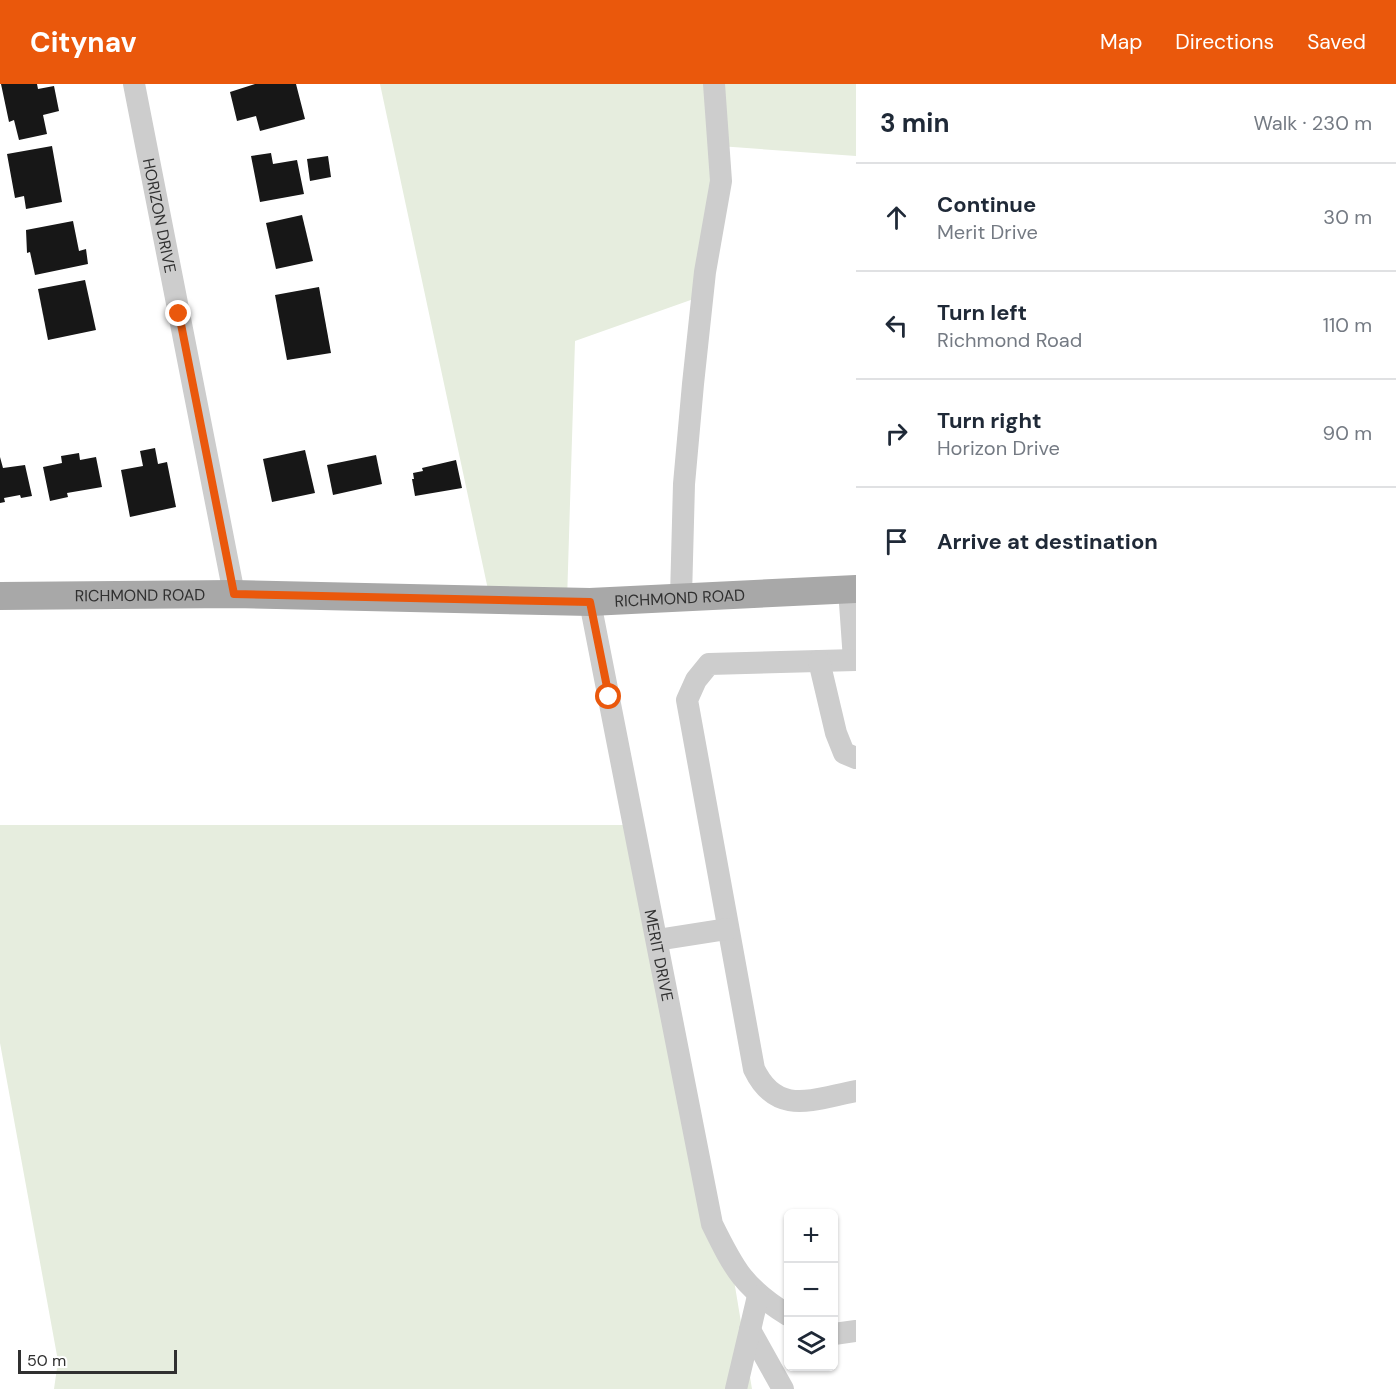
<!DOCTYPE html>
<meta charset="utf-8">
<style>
body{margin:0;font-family:"DM Sans",sans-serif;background:#f6f6f7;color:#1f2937}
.controls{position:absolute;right:18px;bottom:18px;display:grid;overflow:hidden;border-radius:9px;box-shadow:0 2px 4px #0004}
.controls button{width:54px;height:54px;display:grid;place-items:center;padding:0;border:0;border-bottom:2px solid #e0e1e3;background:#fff;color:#1f2937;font:30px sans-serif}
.scale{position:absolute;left:18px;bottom:15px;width:159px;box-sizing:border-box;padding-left:6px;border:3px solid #303030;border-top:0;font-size:16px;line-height:21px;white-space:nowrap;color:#303030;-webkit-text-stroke:4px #fff;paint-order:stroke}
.stop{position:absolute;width:18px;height:18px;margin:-14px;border:4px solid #ea580c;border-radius:50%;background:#fff}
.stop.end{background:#ea580c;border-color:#fff;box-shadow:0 2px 6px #0008}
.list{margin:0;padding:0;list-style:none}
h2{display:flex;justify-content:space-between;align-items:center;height:78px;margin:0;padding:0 24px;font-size:26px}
h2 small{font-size:20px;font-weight:400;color:#747a83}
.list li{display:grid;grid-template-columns:39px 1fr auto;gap:18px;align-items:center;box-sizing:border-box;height:108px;padding:0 24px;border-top:2px solid #e0e1e3}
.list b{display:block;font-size:22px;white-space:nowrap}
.list p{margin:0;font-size:20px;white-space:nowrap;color:#747a83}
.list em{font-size:20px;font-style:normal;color:#747a83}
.icon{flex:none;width:33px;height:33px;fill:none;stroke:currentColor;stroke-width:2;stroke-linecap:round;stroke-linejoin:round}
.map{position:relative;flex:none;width:856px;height:1305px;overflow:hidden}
header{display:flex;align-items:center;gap:36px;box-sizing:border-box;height:84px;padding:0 30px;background:#ea580c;color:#fff}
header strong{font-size:28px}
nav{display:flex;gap:33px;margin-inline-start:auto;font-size:21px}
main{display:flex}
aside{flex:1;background:#fff}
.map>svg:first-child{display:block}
.green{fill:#e6edde}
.building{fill:#171717}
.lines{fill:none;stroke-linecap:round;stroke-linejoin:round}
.minor{stroke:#cdcdcd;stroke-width:22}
.major{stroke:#a8a8a8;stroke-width:28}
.route{stroke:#ea580c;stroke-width:8}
.labels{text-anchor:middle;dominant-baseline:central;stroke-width:6;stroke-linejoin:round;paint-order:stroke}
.street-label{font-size:16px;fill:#303030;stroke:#fff}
</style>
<header>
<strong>Citynav</strong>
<nav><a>Map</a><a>Directions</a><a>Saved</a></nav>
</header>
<main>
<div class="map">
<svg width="856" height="1305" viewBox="0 0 856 1305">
<rect width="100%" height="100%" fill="#fff"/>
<g class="green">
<polygon points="380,0 856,0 856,72 719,62 702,212 575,257 567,517 490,515"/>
<polygon points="0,741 635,741 731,1178 752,1305 54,1305 58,1277 0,959"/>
</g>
<g class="building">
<polygon points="1,0 37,0 38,5 54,2 59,27 43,31 47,50 19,56 14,36 9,38"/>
<polygon points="255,0 296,0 305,35 260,47 256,32 237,37 230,8"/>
<polygon points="52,62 62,118 26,125 24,112 15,114 7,70"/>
<polygon points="271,69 273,80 297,76 304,110 260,118 251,72"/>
<polygon points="328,72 331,93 310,97 307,75"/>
<polygon points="302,131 313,177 276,185 266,139"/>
<polygon points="73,137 79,167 86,165 88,180 35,191 30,168 27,169 26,146"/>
<polygon points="85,196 96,246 48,256 38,205"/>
<polygon points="319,203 331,269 287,276 275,211"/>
<polygon points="155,364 158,380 167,378 176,423 130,433 121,386 143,382 140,367"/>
<polygon points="305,366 315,409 272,418 263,375"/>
<polygon points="79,369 80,376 96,373 102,403 67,409 68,413 50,417 43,383 62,379 61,372"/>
<polygon points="376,371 382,400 333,411 327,381"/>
<polygon points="0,373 3,384 25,381 32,412 21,414 20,411 4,414 5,418 0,419"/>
<polygon points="456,376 462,404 415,412 412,395 414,395 413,389 423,387 422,384"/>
</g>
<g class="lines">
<g class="minor">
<path id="s1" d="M 134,0 L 234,510"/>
<polyline points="849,505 854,576"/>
<polyline points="681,513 684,400 693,300 705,188 721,97 714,0"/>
<path id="s2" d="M 590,518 L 712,1140 C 734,1185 744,1204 788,1231"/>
<path d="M 856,576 L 709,580 L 696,596 L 687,616 L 754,985 C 777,1033 813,1015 856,1007"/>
<polyline points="819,577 836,649 844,669 856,674"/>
<polyline points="657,856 727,845"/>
<polyline points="750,1246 783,1305"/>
<polyline points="834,1250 856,1247"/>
<polyline points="736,1305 758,1212"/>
</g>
<path class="major" id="s3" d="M 0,512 L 234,510 L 590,518 L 856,505"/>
</g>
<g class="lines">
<polyline class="route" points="179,230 234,510 590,518 609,613"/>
</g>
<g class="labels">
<g class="street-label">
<text stroke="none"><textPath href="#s1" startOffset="134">HORIZON DRIVE</textPath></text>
<text stroke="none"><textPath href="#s3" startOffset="140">RICHMOND ROAD</textPath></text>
<text stroke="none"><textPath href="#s3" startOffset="680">RICHMOND ROAD</textPath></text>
<text stroke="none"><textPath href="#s2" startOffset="360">MERIT DRIVE</textPath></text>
</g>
</g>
</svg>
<div class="controls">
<button>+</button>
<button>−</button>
<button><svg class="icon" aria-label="layers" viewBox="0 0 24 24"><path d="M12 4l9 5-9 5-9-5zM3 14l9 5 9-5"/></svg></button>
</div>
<div class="scale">50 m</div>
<div class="stop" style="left:609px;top:613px"></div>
<div class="stop end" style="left:179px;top:230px"></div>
</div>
<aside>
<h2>3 min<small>Walk · 230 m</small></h2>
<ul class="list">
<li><svg class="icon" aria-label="ahead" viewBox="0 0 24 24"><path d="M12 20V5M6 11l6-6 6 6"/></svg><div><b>Continue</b><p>Merit Drive</p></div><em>30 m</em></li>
<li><svg class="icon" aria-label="left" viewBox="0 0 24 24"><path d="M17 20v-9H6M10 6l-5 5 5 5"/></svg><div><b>Turn left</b><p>Richmond Road</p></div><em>110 m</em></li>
<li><svg class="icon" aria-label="right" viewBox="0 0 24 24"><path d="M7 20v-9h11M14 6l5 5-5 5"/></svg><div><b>Turn right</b><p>Horizon Drive</p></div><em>90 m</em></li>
<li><svg class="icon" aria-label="arrive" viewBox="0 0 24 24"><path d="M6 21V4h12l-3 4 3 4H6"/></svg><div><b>Arrive at destination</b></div></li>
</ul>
</aside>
</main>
